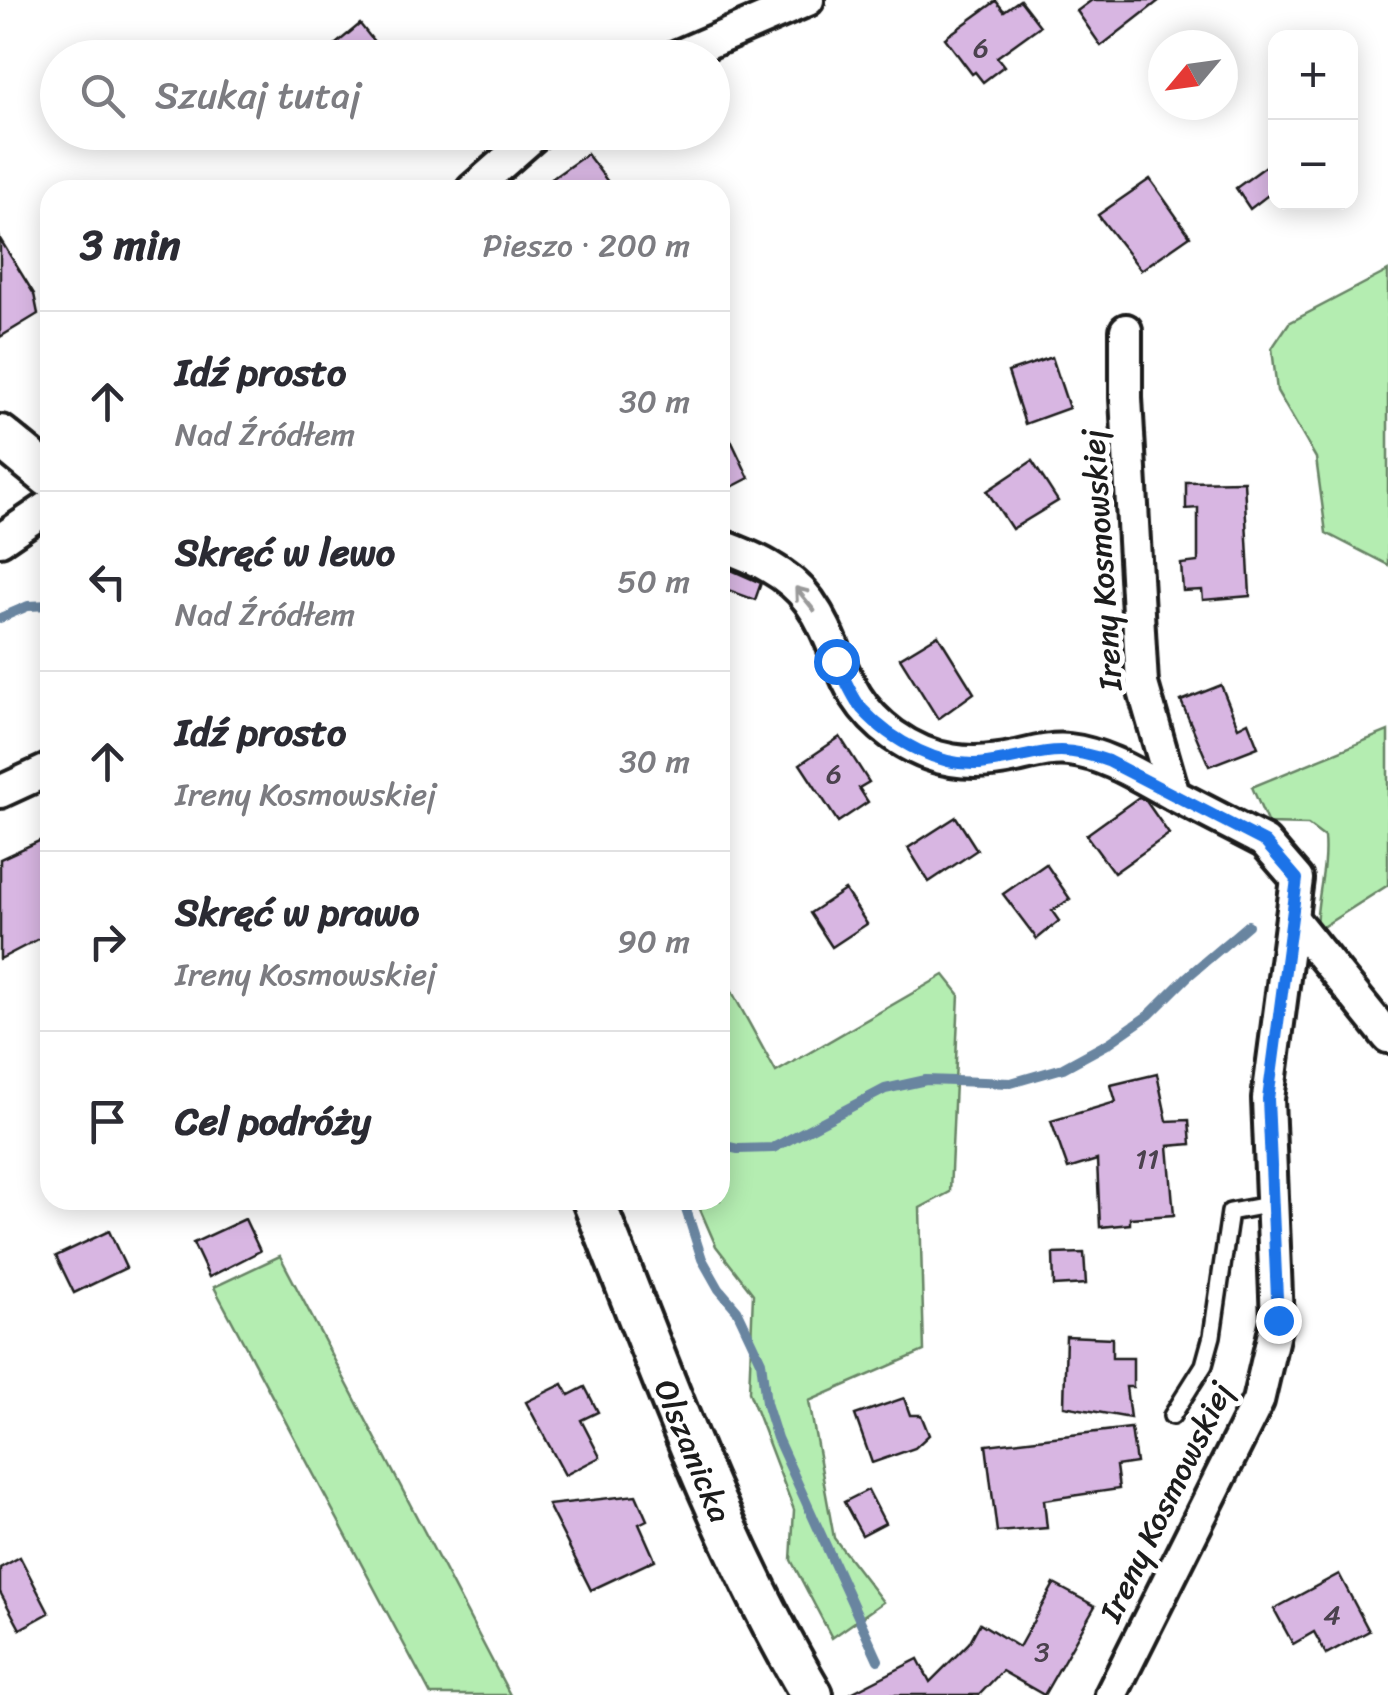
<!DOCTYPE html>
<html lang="pl">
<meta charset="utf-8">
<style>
body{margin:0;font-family:Sriracha,sans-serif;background:#f7f7f7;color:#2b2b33}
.controls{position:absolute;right:30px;top:30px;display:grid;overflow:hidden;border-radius:20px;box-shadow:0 5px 25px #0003}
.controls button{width:90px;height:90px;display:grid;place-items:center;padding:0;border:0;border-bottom:2px solid #e1e1e2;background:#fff;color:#2b2b33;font:50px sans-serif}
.compass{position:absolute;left:1148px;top:30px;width:90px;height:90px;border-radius:50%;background:#fff;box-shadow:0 5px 25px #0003;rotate:241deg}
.stop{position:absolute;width:30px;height:30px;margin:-22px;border:8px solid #1a73e8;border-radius:50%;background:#fff}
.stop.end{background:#1a73e8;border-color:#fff;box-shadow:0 2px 10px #0008}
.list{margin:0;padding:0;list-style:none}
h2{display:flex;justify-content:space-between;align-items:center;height:130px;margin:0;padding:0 40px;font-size:42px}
h2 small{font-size:32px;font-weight:400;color:#7c7c81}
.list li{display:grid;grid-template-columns:65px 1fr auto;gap:30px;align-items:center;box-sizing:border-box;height:180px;padding:0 40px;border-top:2px solid #e1e1e2}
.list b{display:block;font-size:38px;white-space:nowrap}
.list p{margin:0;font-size:32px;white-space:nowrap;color:#7c7c81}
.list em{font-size:32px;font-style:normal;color:#7c7c81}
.icon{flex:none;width:55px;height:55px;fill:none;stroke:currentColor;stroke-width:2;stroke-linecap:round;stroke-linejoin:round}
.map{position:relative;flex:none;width:1388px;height:1695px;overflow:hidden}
.search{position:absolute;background:#fff;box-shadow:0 5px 25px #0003;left:40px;top:40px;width:690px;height:110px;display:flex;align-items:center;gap:25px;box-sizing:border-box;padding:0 35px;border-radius:55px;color:#7c7c81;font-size:38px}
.panel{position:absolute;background:#fff;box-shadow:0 5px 25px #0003;left:40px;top:180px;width:690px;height:1030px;border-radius:30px}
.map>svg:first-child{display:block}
.green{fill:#b4edb1;stroke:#688466;stroke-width:2.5}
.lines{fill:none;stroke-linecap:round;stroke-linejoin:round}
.stream{stroke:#6985a0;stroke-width:10}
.building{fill:#d8b6e2;stroke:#1c1c1c;stroke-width:2.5}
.service-casing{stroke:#1c1c1c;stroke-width:22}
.minor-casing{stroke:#1c1c1c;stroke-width:38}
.tertiary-casing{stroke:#1c1c1c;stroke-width:48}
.service{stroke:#fff;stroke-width:15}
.minor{stroke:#fff;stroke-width:30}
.tertiary{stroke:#fff;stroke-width:40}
.oneway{stroke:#999}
.route{stroke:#1a73e8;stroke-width:12}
.labels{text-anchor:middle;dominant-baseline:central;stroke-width:10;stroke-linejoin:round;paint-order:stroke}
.number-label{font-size:28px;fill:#4b424e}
.street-label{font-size:32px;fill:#1c1c1c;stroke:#fff}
</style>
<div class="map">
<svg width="1388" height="1695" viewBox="0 0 1388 1695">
<rect width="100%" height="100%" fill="#fff"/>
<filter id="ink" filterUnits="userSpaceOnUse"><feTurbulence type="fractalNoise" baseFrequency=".01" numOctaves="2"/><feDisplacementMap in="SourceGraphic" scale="20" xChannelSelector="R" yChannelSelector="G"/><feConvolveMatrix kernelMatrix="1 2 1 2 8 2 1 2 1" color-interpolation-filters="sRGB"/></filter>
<g filter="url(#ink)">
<g class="green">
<polygon points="1388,271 1388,565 1326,533 1316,458 1277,391 1272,348 1289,323"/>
<path d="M 1388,731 L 1388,885 L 1316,931 C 1316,898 1327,870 1324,837 L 1308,825 L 1268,824 L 1252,787 Z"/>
<polygon points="720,970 776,1072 944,975 959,994 950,1192 920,1208 924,1351 809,1401 834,1538 883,1602 832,1638 791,1560 794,1510 749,1392 753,1294 716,1246 696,1200 720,1200"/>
<polygon points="280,1256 510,1695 431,1695 214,1287"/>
</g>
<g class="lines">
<g class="stream">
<polyline points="0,618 28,606 50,605"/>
<polyline points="720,1145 738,1149 773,1148 885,1089 926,1080 1011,1083 1063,1068 1109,1043 1149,1015 1187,977 1248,925"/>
<polyline points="683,1200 702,1259 719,1289 737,1310 761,1361 766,1403 777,1438 878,1660"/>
</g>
</g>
<g class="building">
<polygon points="1020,0 1040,26 997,57 1004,66 983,82 975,72 972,74 945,38 996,1 1004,11"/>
<polygon points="1092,0 1160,0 1101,46 1077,11"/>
<polygon points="360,24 387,58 319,58"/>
<polygon points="587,154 614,190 536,190"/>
<polygon points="1276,159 1276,189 1250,209 1236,188"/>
<polygon points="1150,179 1190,236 1141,270 1098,215"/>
<polygon points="0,239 34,294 38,314 0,337"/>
<polygon points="1052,357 1069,408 1025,424 1008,372"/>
<polygon points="720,417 749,478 720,493"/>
<polygon points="1032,461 1058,501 1012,529 987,491"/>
<polygon points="1244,481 1250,596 1203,600 1202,590 1183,591 1181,564 1198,562 1198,508 1186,509 1186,482"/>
<polygon points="720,565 761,583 755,600 720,587"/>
<polygon points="938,635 974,693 938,719 900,658"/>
<polygon points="1221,685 1238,727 1248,722 1258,747 1209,766 1181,701"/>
<polygon points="840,737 869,782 859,788 868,802 838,822 800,764"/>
<polygon points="1139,797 1146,801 1169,834 1114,873 1086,835"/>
<polygon points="956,817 977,850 929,882 908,848"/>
<polygon points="50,836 50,933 0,959 0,859"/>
<polygon points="1046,864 1070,899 1052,911 1059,921 1037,939 1003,894"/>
<polygon points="845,890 867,924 832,947 810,913"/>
<polygon points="1157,1074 1167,1121 1189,1120 1191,1144 1168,1146 1174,1215 1130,1218 1130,1224 1100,1227 1097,1160 1068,1169 1051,1121 1116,1102 1111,1085"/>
<polygon points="245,1219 260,1251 209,1277 193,1243"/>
<polygon points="109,1231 126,1268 74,1293 56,1256"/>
<polygon points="1084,1253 1086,1284 1054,1286 1053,1254"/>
<polygon points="1066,1336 1112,1338 1112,1358 1133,1358 1133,1387 1126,1387 1130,1418 1064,1406"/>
<polygon points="563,1384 569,1395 585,1387 598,1412 581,1420 600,1457 565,1475 526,1402"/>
<polygon points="904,1398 910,1415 921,1415 929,1435 915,1448 872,1463 855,1415"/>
<polygon points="1131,1428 1136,1463 1116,1466 1119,1489 1044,1500 1047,1528 997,1532 986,1445"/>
<polygon points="868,1490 885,1523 862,1535 844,1502"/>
<polygon points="636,1495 647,1520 639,1524 655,1560 591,1590 548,1505"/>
<polygon points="20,1557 49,1613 20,1629 0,1592 0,1568"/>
<polygon points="1339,1574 1369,1631 1326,1654 1314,1632 1293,1644 1274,1609"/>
<polygon points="1054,1584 1095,1606 1044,1695 1002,1671 979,1695 847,1695 918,1659 930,1682 969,1643 980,1623 1019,1647"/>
</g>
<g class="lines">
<g class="service-casing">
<polyline id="service" points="1172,1416 1204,1365 1212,1336 1230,1212 1273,1204"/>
</g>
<g class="minor-casing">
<g id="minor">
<polyline points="673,58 808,0"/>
<polyline points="472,190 538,132"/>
<polyline points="0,540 50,506"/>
<path d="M 720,545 C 753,557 788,572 809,601 C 844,650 837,694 893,735 C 932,763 971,767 1016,757 C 1034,753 1052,748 1069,750 C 1106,754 1142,778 1174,795"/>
<polyline points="0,792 50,769"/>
<polyline points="1292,918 1388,1037"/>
<polyline points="1111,1695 1258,1401 1277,1320 1268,1099 1297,879 1265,842 1174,795 1142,684 1126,398 1126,330"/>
</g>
</g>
<g class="tertiary-casing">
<g id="tertiary">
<polyline points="0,436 50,477"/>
<path id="s1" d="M 593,1200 C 660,1368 720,1539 812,1695"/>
</g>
</g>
<use href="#service" class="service"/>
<use href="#minor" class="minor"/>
<use href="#tertiary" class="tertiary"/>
</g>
<defs><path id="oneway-shaft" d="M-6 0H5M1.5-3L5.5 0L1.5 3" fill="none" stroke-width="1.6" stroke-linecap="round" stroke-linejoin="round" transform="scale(2.5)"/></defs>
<use class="oneway" href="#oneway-shaft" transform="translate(805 599) rotate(-129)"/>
</g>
<g class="lines" filter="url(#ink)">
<path class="route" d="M 836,661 C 844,676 851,696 862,709 C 891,741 943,770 987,763 C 1041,756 1052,741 1108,761 L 1265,842 L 1297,879 L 1268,1099 L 1278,1320"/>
</g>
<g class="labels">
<g class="number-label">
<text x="981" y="47">6</text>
<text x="834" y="773">6</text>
<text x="1147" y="1158">11</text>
<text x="1332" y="1614">4</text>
<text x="1042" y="1651">3</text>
</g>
<g class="street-label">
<text transform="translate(1102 560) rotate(-94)">Ireny Kosmowskiej</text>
<text stroke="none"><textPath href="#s1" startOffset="270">Olszanicka</textPath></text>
<text transform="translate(1166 1502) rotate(-64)">Ireny Kosmowskiej</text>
</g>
</g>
</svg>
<div class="controls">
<button>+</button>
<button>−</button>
</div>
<svg class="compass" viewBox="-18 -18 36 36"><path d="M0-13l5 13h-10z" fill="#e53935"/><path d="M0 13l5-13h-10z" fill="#7c7c81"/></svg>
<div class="stop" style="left:836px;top:661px"></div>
<div class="stop end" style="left:1278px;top:1320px"></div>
<div class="search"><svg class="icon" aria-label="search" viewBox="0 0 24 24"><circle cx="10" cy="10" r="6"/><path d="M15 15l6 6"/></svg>Szukaj tutaj</div>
<section class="panel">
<h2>3 min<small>Pieszo · 200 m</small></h2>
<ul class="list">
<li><svg class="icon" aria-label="ahead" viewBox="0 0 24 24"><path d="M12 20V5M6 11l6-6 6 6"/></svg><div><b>Idź prosto</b><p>Nad Źródłem</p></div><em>30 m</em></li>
<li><svg class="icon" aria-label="left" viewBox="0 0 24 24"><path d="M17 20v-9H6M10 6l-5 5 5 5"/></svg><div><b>Skręć w lewo</b><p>Nad Źródłem</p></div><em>50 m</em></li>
<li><svg class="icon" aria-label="ahead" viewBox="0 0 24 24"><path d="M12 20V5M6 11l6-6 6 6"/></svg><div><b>Idź prosto</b><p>Ireny Kosmowskiej</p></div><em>30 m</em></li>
<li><svg class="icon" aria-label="right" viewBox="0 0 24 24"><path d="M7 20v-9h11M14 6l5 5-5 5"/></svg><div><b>Skręć w prawo</b><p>Ireny Kosmowskiej</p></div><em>90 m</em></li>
<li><svg class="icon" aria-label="arrive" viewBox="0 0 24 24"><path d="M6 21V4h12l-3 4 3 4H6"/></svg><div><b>Cel podróży</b></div></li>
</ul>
</section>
</div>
